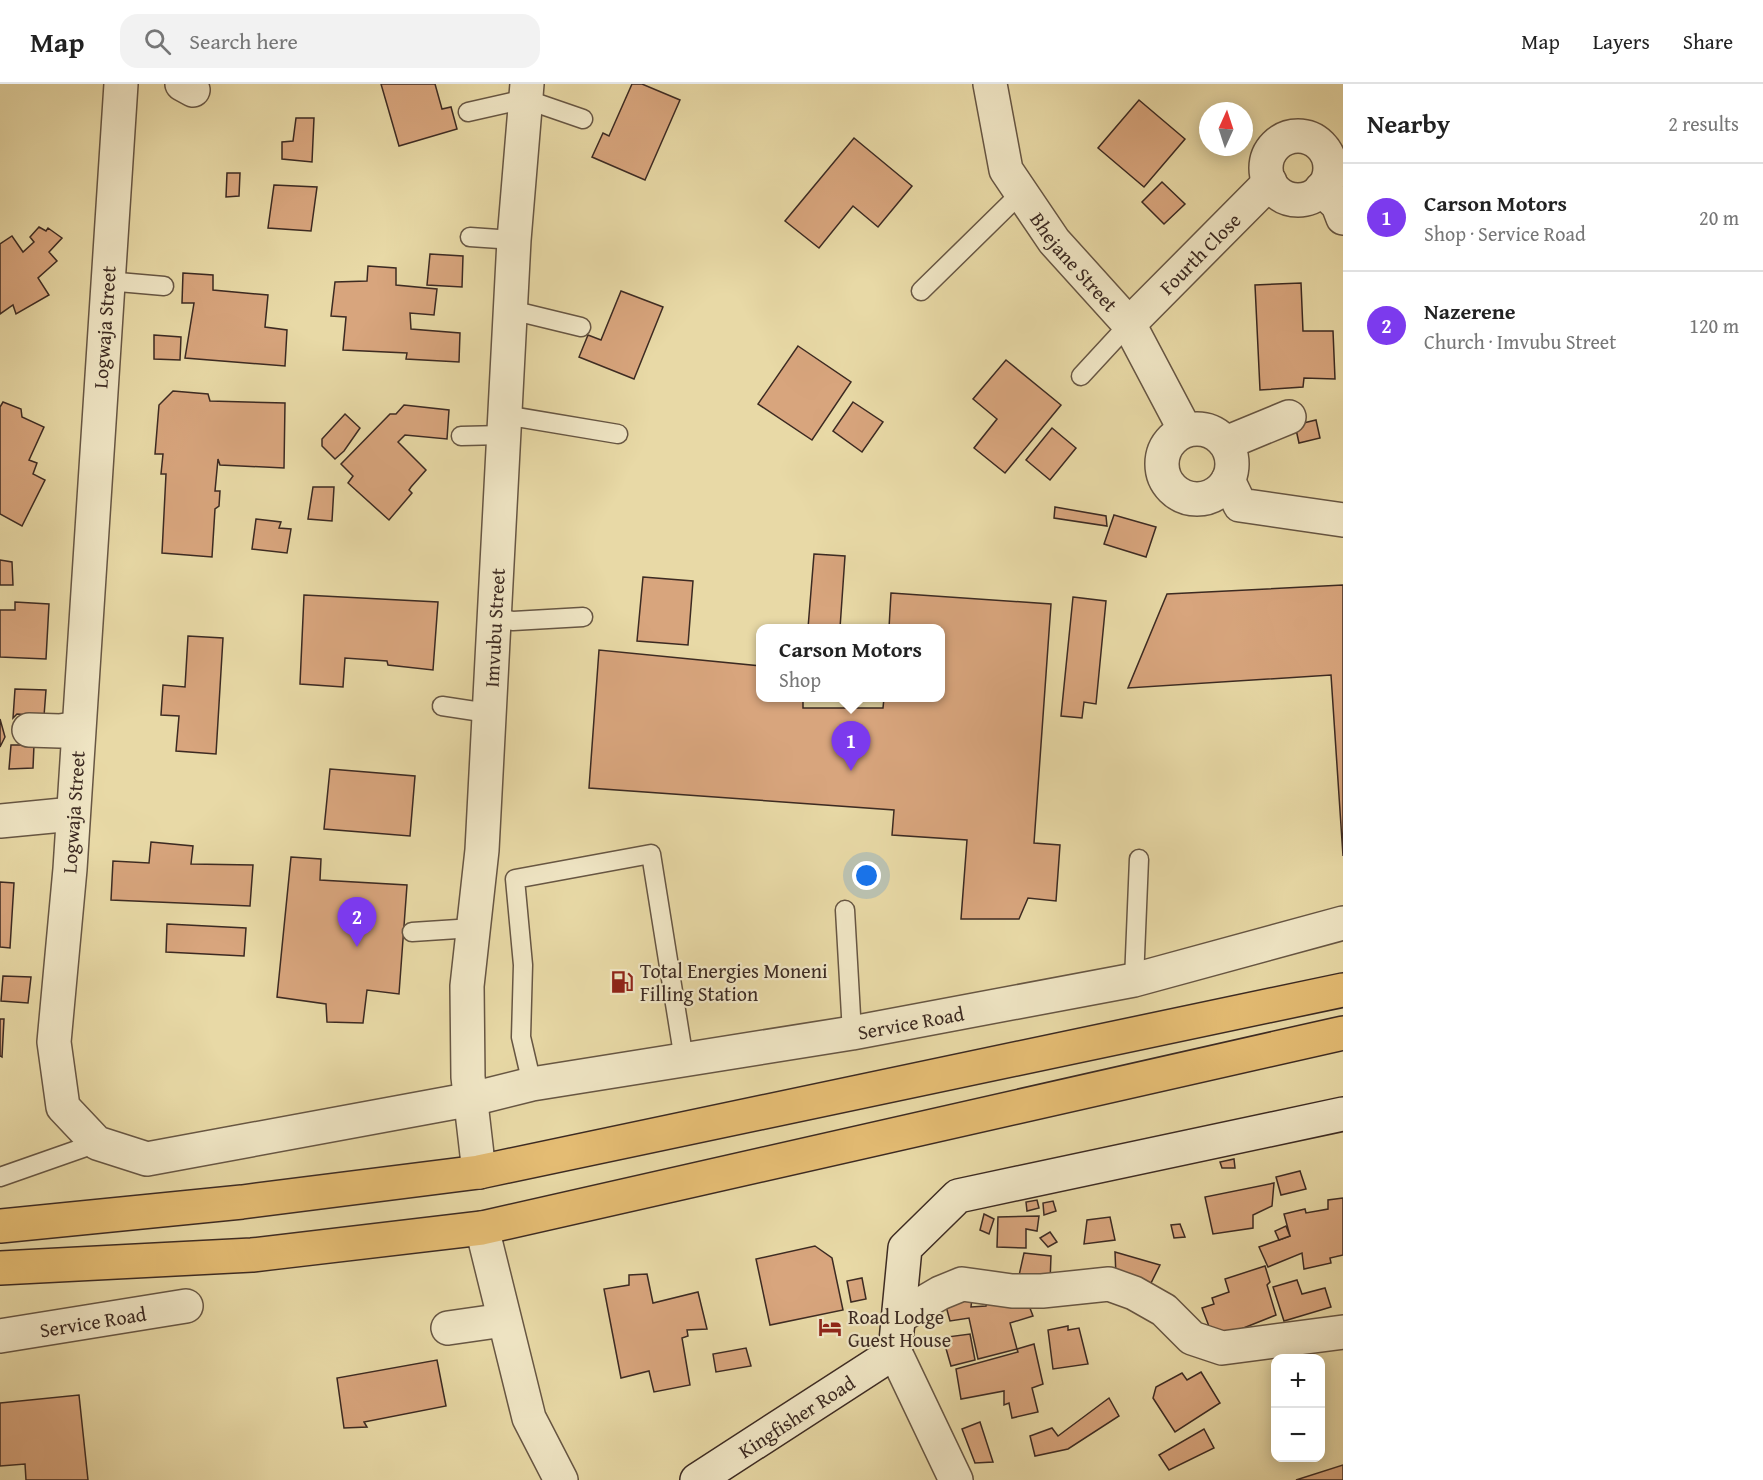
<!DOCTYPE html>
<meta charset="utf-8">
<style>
body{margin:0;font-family:"Gentium Book Plus",serif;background:#f2f2f2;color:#222}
.controls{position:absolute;right:18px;bottom:18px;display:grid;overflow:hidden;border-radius:12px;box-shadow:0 3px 15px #0003}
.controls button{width:54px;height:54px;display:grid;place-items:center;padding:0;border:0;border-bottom:2px solid #e0e0e0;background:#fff;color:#222;font:30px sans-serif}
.compass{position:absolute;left:1199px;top:18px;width:54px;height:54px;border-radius:50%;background:#fff;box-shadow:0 3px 15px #0003;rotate:3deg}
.you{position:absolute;left:867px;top:792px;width:21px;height:21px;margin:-15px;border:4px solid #fff;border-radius:50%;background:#1a73e8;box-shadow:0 0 0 9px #1a73e833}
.badge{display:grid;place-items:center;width:39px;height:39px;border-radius:50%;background:#7c3aed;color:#fff;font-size:20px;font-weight:700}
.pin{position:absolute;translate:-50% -50px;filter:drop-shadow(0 2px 3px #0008)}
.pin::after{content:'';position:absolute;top:32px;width:21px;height:18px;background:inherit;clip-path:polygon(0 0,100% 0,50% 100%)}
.popup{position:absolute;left:756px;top:540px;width:189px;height:78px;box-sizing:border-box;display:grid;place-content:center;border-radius:12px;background:#fff;filter:drop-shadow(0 2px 4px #0005);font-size:20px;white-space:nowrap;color:#767676}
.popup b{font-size:22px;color:#222}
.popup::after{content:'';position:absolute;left:50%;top:100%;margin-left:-12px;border:12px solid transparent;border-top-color:#fff}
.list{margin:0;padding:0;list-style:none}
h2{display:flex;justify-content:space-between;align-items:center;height:78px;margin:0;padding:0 24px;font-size:26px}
h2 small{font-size:20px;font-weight:400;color:#767676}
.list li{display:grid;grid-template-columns:39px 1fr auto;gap:18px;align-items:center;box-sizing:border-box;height:108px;padding:0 24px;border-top:2px solid #e0e0e0}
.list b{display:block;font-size:22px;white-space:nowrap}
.list p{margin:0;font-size:20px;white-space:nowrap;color:#767676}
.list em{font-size:20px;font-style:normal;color:#767676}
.icon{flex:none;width:33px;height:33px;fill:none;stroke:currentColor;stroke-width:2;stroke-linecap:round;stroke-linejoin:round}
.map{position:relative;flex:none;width:1343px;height:1396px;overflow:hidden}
header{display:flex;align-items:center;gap:36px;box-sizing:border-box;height:84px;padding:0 30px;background:#fff;border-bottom:2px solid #e0e0e0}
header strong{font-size:28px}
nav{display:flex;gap:33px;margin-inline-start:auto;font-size:21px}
.search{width:420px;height:54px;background:#f2f2f2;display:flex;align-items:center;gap:15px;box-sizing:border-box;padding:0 21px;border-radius:18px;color:#767676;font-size:22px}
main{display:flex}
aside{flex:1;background:#fff}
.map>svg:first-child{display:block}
.building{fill:#d8a57d;stroke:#3c2a22;stroke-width:1.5}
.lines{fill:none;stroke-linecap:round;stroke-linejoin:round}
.lane-casing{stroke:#675643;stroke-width:21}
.street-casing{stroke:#675643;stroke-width:36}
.secondary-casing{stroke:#3c2a22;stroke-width:36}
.highway-casing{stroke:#3c2a22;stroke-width:36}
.lane{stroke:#f0e6c5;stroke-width:18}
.street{stroke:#f0e6c5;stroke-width:33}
.secondary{stroke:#f0e6c5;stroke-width:33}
.highway{stroke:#e4bc73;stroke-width:33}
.labels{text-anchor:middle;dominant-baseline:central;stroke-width:4.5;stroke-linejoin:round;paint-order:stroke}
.street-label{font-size:20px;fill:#3c2a22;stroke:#f0e6c5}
.poi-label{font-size:20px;fill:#3c2a22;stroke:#f0e6c5;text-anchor:start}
</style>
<header>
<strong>Map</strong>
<div class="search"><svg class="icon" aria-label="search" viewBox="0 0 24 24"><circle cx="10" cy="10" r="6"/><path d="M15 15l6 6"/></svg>Search here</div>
<nav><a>Map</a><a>Layers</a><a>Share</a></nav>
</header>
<main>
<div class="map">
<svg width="1343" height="1396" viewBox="0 0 1343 1396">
<rect width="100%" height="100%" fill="#e8d9a6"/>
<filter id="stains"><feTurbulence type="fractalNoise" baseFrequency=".00333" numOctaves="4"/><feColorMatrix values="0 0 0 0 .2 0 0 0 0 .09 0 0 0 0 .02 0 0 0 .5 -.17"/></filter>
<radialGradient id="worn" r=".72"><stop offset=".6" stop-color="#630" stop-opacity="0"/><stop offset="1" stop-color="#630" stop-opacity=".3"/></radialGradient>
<g class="building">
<polygon points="381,0 435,0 442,25 451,23 457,45 399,62"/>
<polygon points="632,0 642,0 680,16 645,96 592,73 603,49 609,52"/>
<polygon points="1139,16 1185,55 1144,103 1098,64"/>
<polygon points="296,34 314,34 312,78 282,75 282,58 293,57"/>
<polygon points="854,54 912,102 878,143 853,122 819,164 785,137"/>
<polygon points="227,89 240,89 239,112 226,113"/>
<polygon points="1162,98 1185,120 1164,140 1142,118"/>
<polygon points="274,101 317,103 311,147 268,144"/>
<polygon points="39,143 46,147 48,144 62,154 49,168 57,177 38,194 49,211 16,230 13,221 0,230 0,160 12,152 23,168 34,158 30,153"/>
<polygon points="430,170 463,172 462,203 427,201"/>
<polygon points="368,182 396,184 396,201 437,205 434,231 410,229 411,245 460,249 459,278 406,275 407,269 343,266 346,233 331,232 335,198 367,197"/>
<polygon points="183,189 213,191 213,206 268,211 265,243 287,246 285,282 185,274 194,219 182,219"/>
<polygon points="1301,199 1303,247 1333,247 1335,295 1304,294 1303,303 1260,306 1255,201"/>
<polygon points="621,207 663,223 634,295 579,273 588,251 601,256"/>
<polygon points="154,251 181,253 180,276 154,275"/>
<polygon points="798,262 851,298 812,356 758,320"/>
<polygon points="1006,276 1061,321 1005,389 974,364 997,335 973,315"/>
<polygon points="173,307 208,310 210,317 285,319 284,384 220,381 218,375 215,407 220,407 219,422 215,425 212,473 162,469 166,390 161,390 163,370 155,370 159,321"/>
<polygon points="3,318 21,325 22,333 44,343 29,376 37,379 33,390 45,396 22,442 0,430 0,323"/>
<polygon points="853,318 883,338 862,368 833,347"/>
<polygon points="404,321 449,326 447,355 405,351 398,358 426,386 411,403 409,406 412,409 389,436 348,399 353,392 341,380 390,330 396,330"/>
<polygon points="345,330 360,344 344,367 335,375 322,362 322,355"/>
<polygon points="1316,336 1320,354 1299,359 1295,341"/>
<polygon points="1052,344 1076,364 1050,396 1026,376"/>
<polygon points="313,403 334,403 332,437 308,435"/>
<polygon points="1055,423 1106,432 1107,442 1054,434"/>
<polygon points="1114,431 1156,443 1146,473 1104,460"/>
<polygon points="256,435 281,438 279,444 291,445 287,469 252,465"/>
<polygon points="814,470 845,472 840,544 808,544"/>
<polygon points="0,476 12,478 13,501 0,501"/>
<polygon points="643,493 693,497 688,561 637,557"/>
<polygon points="1343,501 1343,772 1331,591 1128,604 1167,510"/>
<polygon points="891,509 1051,520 1034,759 1060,761 1056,817 1028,814 1019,835 961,835 967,756 892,751 894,726 589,704 599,566 761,582 761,614 803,614 803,624 883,624 884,614 941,614 941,544 889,544"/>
<polygon points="304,511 438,518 433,586 388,581 387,577 345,574 343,603 300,600"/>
<polygon points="1073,513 1106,517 1096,620 1084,618 1082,634 1061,632"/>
<polygon points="15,518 49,520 46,575 0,573 0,526 15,526"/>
<polygon points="188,552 223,554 216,670 176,667 179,632 161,631 163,601 185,603"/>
<polygon points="15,605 46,606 44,632 17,630 13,634"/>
<polygon points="0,635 5,653 0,663"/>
<polygon points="11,661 34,661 33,684 9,685"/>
<polygon points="330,685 415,692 410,752 324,745"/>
<polygon points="151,758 193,762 191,780 253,781 250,822 111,816 113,777 149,779"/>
<polygon points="291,773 321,775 320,796 407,801 399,910 367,906 363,939 327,938 326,920 277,913"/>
<polygon points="0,798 14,799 10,864 0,863"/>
<polygon points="167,840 246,844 244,872 166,868"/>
<polygon points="3,892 31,893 28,919 1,917"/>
<polygon points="0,935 4,935 2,973 0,972"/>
<polygon points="1234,1075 1235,1084 1222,1084 1220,1078"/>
<polygon points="1300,1087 1306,1105 1281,1111 1276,1093"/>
<polygon points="1274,1099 1272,1122 1253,1131 1253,1144 1213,1150 1205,1113"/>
<polygon points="1343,1114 1343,1171 1330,1174 1331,1179 1304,1185 1302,1169 1268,1183 1259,1163 1290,1152 1284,1130 1305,1125 1306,1129 1328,1125 1328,1116"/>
<polygon points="1037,1116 1039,1124 1027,1127 1026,1118"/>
<polygon points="1053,1117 1056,1127 1044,1131 1043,1119"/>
<polygon points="984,1130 994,1135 989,1150 980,1146"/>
<polygon points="1039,1132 1037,1147 1026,1145 1026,1164 997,1163 998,1133"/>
<polygon points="1110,1133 1115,1156 1084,1160 1087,1136"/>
<polygon points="1180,1140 1185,1153 1174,1154 1171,1141"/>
<polygon points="1286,1142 1290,1152 1279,1156 1275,1147"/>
<polygon points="1050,1148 1057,1158 1048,1163 1040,1154"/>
<polygon points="815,1162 832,1174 843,1226 770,1241 756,1175"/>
<polygon points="1115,1168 1160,1181 1149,1203 1116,1193"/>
<polygon points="1024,1169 1051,1172 1050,1198 1018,1196"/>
<polygon points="1265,1182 1270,1198 1267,1201 1276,1231 1226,1251 1213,1253 1202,1224 1214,1220 1212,1214 1229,1208 1225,1195"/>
<polygon points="647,1190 653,1219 698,1208 707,1245 687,1246 688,1252 682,1254 690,1301 654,1308 649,1287 621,1294 604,1205 629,1201 629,1191"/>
<polygon points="862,1194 866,1215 851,1218 847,1197"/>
<polygon points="1297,1196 1302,1210 1325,1204 1331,1223 1284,1237 1273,1203"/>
<polygon points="988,1213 1026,1214 1033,1232 1010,1239 1017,1265 978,1275 969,1234 950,1237 944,1215 972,1214 971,1223 986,1222"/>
<polygon points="1068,1242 1068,1246 1079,1244 1088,1280 1053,1285 1048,1246"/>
<polygon points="970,1250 975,1276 951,1282 945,1261 949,1258 947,1253"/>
<polygon points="1034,1260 1043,1300 1032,1304 1038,1328 1012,1334 1009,1319 1004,1321 1004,1307 961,1315 956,1285 1018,1268 1017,1265"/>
<polygon points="746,1264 751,1282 716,1288 713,1270"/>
<polygon points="437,1276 446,1322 364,1338 367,1343 344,1344 337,1294"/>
<polygon points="1201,1288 1220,1319 1175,1348 1153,1314 1156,1303 1182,1289 1187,1296"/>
<polygon points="79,1311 88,1396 26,1396 25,1380 0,1382 0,1319"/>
<polygon points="1109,1314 1119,1332 1068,1365 1035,1372 1030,1352 1052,1344 1058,1352"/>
<polygon points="980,1338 993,1378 975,1379 962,1345"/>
<polygon points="1204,1345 1214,1364 1169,1386 1159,1371"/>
<polygon points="1343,1381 1343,1396 1296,1396"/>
</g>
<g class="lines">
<g class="lane-casing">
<g id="lane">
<polyline points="468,28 525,15 583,35"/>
<polyline points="470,153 514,156"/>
<polyline points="107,197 164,202"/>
<polyline points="921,207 1022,108"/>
<polyline points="511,226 581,243"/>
<polyline points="1081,292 1129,240"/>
<polyline points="505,331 618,350"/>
<polyline points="461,352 503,351"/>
<polyline points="494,533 513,537 583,533"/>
<polyline points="442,622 488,629"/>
<polyline points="845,826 852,949"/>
<polyline points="412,848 473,844"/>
<polyline points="1134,896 1139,775"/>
<polyline points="532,1000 521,953 523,881 515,795 651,770 684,976"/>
<polyline points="0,1093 97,1059"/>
</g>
</g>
<g class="street-casing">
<g id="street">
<path id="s1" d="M 121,0 L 70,785 L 54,958 L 63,1023 L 97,1059 L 147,1075 L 472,1015 L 532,1000 L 852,949 L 1134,896 L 1343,839"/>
<polyline points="182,0 193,6"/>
<path id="s2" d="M 990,0 L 1006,86 L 1054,157 L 1129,240 L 1185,346"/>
<circle cx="1298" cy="84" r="32"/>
<polyline points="1321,105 1338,121 1343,134"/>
<path id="s3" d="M 1129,240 L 1270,98"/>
<circle cx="1197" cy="380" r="35"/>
<polyline points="1226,359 1289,333"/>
<polyline points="1228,396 1240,421 1343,436"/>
<polyline points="29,646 60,647 78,644"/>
<polyline points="0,737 73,730"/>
<path id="s4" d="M 479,1088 L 468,993 L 467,902 L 482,766 L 514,156 L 527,0"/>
<polyline points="482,1144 529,1334 561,1396"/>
<polyline points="899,1233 940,1209 962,1200 1012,1207 1042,1207 1109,1200 1134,1209 1164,1226 1192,1254 1222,1264 1343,1248"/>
<polyline points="448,1244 504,1236"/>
<path id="s5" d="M 0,1252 L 186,1222"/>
<polyline points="895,1268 956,1396"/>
</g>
</g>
<g class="secondary-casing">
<g id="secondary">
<path id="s6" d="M 697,1396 L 895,1268 L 905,1164 L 958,1112 L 1343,1030"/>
</g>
</g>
<g class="highway-casing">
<g id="highway">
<polyline points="0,1142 242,1118 479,1088 1343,906"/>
<polyline points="0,1184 252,1171 482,1144 1343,949"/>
</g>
</g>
<use href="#lane" class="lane"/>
<use href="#street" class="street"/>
<use href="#secondary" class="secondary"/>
<use href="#highway" class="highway"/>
</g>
<defs>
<g id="fuel-bare" transform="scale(1.8)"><path d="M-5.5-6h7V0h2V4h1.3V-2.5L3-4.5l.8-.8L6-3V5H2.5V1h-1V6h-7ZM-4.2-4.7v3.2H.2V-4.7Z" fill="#8f2418" stroke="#f0e6c5" stroke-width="2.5" paint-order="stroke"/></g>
<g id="hotel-bare" transform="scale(1.8)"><path d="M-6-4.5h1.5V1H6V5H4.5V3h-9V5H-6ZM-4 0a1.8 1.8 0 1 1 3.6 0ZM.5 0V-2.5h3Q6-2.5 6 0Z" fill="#8f2418" stroke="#f0e6c5" stroke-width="2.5" paint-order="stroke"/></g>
</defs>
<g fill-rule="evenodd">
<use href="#fuel-bare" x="622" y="898"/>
<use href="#hotel-bare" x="830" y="1243"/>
</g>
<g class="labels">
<g class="street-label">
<text stroke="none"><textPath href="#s3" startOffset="100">Fourth Close</textPath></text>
<text stroke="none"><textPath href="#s2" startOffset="202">Bhejane Street</textPath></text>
<text transform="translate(104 243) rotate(-86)">Logwaja Street</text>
<text stroke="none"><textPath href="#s4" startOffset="546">Imvubu Street</textPath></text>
<text transform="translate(73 728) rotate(-86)">Logwaja Street</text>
<text stroke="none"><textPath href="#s1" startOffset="1904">Service Road</textPath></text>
<text stroke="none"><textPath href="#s5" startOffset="94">Service Road</textPath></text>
<text stroke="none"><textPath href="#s6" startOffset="118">Kingfisher Road</textPath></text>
</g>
<g class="poi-label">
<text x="640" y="886">Total Energies Moneni<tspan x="640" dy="23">Filling Station</tspan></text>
<text x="848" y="1232">Road Lodge<tspan x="848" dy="23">Guest House</tspan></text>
</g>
</g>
<rect width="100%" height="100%" filter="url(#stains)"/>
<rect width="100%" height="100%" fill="url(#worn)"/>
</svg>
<div class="controls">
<button>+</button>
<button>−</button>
</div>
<svg class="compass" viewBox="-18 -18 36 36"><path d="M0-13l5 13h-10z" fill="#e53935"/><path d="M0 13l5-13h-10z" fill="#767676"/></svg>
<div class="you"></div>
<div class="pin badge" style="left:851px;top:687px">1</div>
<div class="popup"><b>Carson Motors</b>Shop</div>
<div class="pin badge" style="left:357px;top:863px">2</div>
</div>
<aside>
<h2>Nearby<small>2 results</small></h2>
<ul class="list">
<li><span class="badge">1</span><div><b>Carson Motors</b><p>Shop · Service Road</p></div><em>20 m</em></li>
<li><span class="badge">2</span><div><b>Nazerene</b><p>Church · Imvubu Street</p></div><em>120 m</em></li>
</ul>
</aside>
</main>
